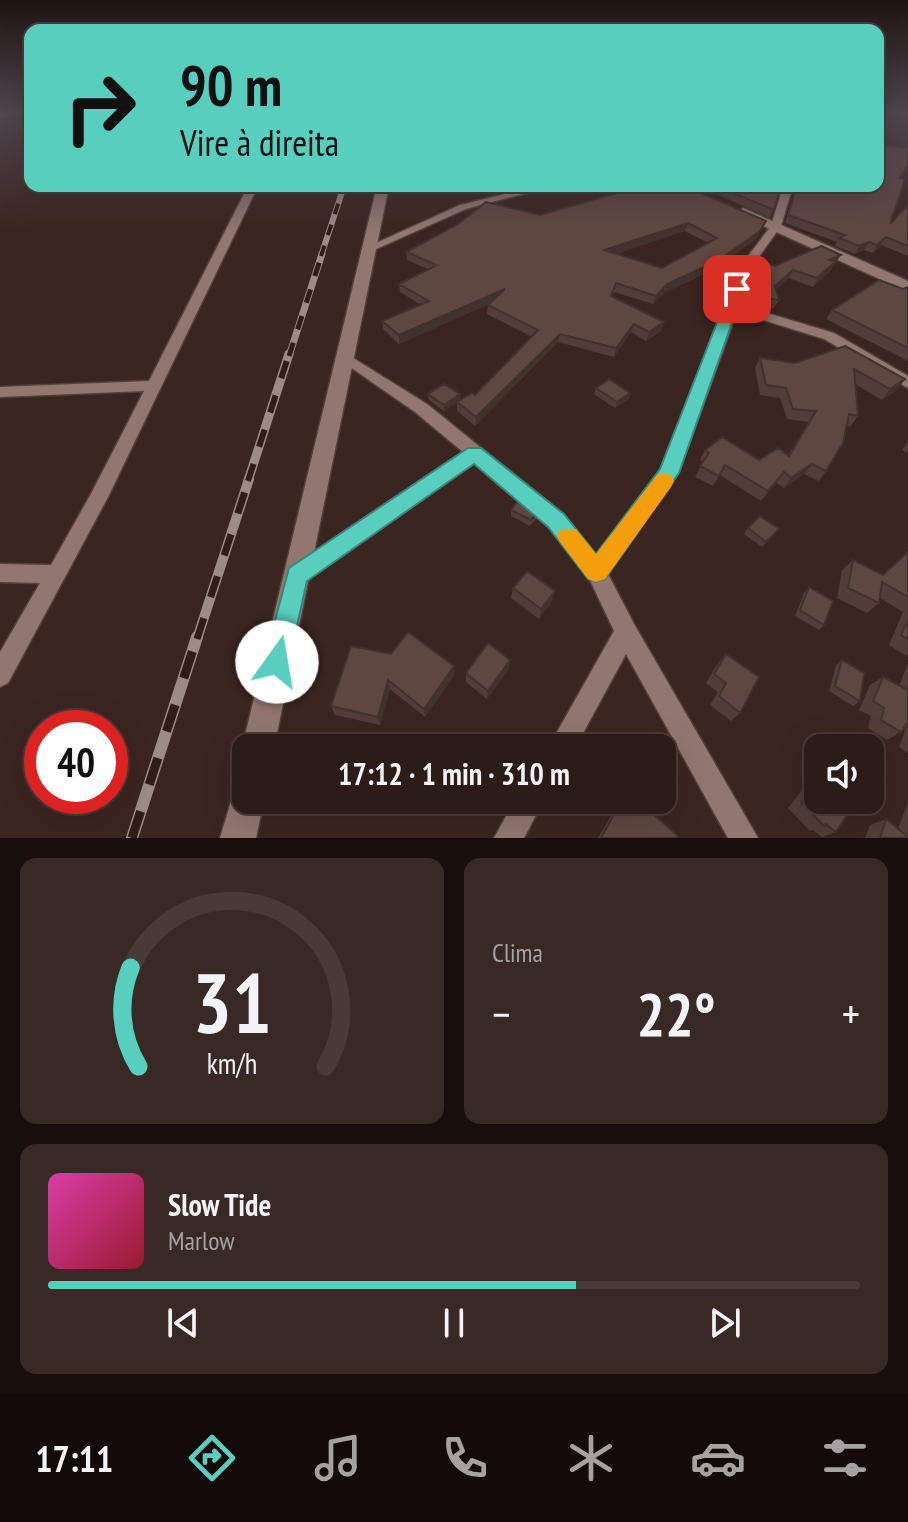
<!DOCTYPE html>
<html lang="pt">
<head>
<meta charset="utf-8">
<style>
	:root { --surface:#2c1c18; --page:#382925; --text:#f1f3f6; --muted:#a6a1a2; --line:#483a37; --accent:#58cebf }
	body { margin:0; font-family:"PT Sans Narrow",sans-serif; background:var(--page); color:var(--text); height:100vh; display:flex; flex-direction:column; font-size:30px; white-space:nowrap }
	* { box-sizing:border-box; margin:0 }
	p { font-size:26px; color:var(--muted) }
	.icon { flex:none; width:44px; height:44px; fill:none; stroke:currentColor; stroke-width:2; stroke-linecap:round; stroke-linejoin:round }
	.map { position:relative; height:838px; overflow:hidden }
	.panel { display:flex; flex-direction:column; gap:20px; padding:20px; background:#180f0d; flex:1 }
	.panel>* { flex:none }
	.banner { position:absolute; left:24px; top:24px; width:860px; height:168px; border-radius:16px; box-shadow:0 8px 32px #0002,0 0 0 2px var(--line); background:#58cebf; color:#111; overflow:hidden }
	.fabs { position:absolute; left:804px; top:734px; display:grid; gap:16px }
	.fabs a { display:grid; place-items:center; width:80px; height:80px; border-radius:16px; background:var(--surface); box-shadow:0 8px 32px #0002,0 0 0 2px var(--line); font-size:40px }
	.speed { position:absolute; left:24px; top:710px; display:flex; gap:16px; font-size:40px; font-weight:700; text-align:center }
	.speed>* { display:grid; place-content:center; width:104px; height:104px; border-radius:50%; background:var(--surface); box-shadow:0 8px 32px #0002,0 0 0 2px var(--line); line-height:1 }
	.speed .limit { border:12px solid #d22; background:#fff; color:#111 }
	.pin { position:absolute; display:grid; place-items:center; width:68px; height:68px; color:#fff; margin:-34px; border-radius:16px; box-shadow:0 4px 12px #0006 }
	.me { position:absolute; width:88px; margin:-44px; rotate:13deg; stroke-linejoin:round; filter:drop-shadow(0 0 6px #0008) }
	.turn { display:flex; align-items:center; gap:28px; height:168px; padding:0 24px; font-size:36px }
	.turn .icon { width:104px; height:104px; stroke-width:2.5 }
	.turn b { display:block; font-size:56px; line-height:68px }
	.big { font-size:60px; font-weight:800; line-height:1.1 }
	.panel .tile { flex:1; display:flex; flex-direction:column; justify-content:center; gap:12px; min-width:0; padding:0 28px; border-radius:16px; background:var(--page) }
	.panel .dial { align-items:center; gap:0 }
	.dial svg { height:208px; overflow:visible; fill:none; stroke:var(--line); stroke-width:7; stroke-linecap:round; text-anchor:middle }
	.dial text { fill:var(--text); stroke:none }
	.song { display:flex; align-items:center; gap:24px }
	.cover { width:96px; height:96px; border-radius:12px; background:linear-gradient(135deg,hsl(320 70% 55%),hsl(350 70% 35%)) }
	.played { height:8px; border-radius:4px; background:linear-gradient(90deg,var(--accent) 65%,var(--line) 65%) }
	.keys { display:flex; justify-content:space-around; direction:ltr }
	.heat { display:flex; justify-content:space-between; align-items:center; font-size:44px; direction:ltr }
	.panel .tiles { flex:1; display:grid; gap:20px; grid-template-columns:1fr 1fr }
	.tile:last-child { grid-column:span 2 }
	.trip { position:absolute; left:232px; top:734px; width:444px; height:80px; border-radius:16px; background:var(--surface); box-shadow:0 8px 32px #0002,0 0 0 2px var(--line); font-weight:800; line-height:80px; text-align:center }
	.tab-bar { display:flex; height:128px; justify-content:space-around; align-items:center; background:#120b0a; color:var(--muted) }
	.tab-bar .icon { width:56px; height:56px }
	.tab-bar .active { color:var(--accent) }
	.tab-bar b { font-size:36px; color:var(--text) }
	.map>svg:first-child { display:block }
	.lines { fill:none; stroke-linecap:round; stroke-linejoin:round }
	.minor-casing { stroke:#52403b; stroke-width:3 }
	.tertiary-casing { stroke:#52403b; stroke-width:3 }
	.minor { fill:#917770; fill-rule:evenodd }
	.tertiary { fill:#917770; fill-rule:evenodd }
	.rail-far4-casing { stroke:#9d8b86; stroke-width:6 }
	.rail-far3-casing { stroke:#9d8b86; stroke-width:7 }
	.rail-far2-casing { stroke:#9d8b86; stroke-width:9 }
	.rail-far1-casing { stroke:#9d8b86; stroke-width:10 }
	.rail-casing { stroke:#9d8b86; stroke-width:12 }
	.rail-far4 { stroke:#311c17; stroke-width:4; stroke-dasharray:11; stroke-linecap:butt }
	.rail-far3 { stroke:#311c17; stroke-width:5; stroke-dasharray:14; stroke-linecap:butt }
	.rail-far2 { stroke:#311c17; stroke-width:6; stroke-dasharray:18; stroke-linecap:butt }
	.rail-far1 { stroke:#311c17; stroke-width:7; stroke-dasharray:22; stroke-linecap:butt }
	.rail { stroke:#311c17; stroke-width:9; stroke-dasharray:28; stroke-linecap:butt }
	.wall { fill:#523d38; fill-rule:evenodd }
	.shaded-wall { fill:#42322e }
	.building { fill:#5f4741; stroke:#42322e; stroke-width:2; fill-rule:evenodd }
	.route { fill:#58cebf; stroke:#39867c; stroke-width:2 }
	.slow { fill:#f59e0b }
</style>
</head>
<body>
<div class="map">
<svg width="908" height="838" viewBox="0 0 908 838">
	<rect width="100%" height="100%" fill="#3b2520"/>
	<g class="lines">
		<defs>
			<path id="minor" d="M0 114H13L0 118Z
				M248 186H258L108 497 8 683 0 687V652L40 583 0 582V564L51 565 92 492 144 391 0 397V387L149 381Z
				M537 186H553L466 209 374 250 365 248 460 205Z
				M783 186H793L781 226 748 272 740 305 834 333 908 376V388L824 339 737 312 678 473 607 572 634 624 758 838H728L626 654 575 748H548L614 631 589 578 549 526 475 462 304 582 297 584 290 582 287 575 290 568 463 452 415 412 340 360 338 357 345 353 427 404 563 514 596 555 661 470 727 307 736 272 771 226Z
				M515 800H544L524 838H494Z"/>
			<path id="tertiary" d="M377 186H389L274 748H246V758L242 748Z
				M743 208 908 281V292L739 215 737 212Z
				M246 783V800H264L256 838H220L235 788Z"/>
		</defs>
		<use href="#minor" class="minor-casing"/>
		<use href="#tertiary" class="tertiary-casing"/>
		<use href="#minor" class="minor"/>
		<use href="#tertiary" class="tertiary"/>
		<defs>
			<path id="rail-far4" d="M321 256 344 186"/>
			<path id="rail-far3" d="M289 356 322 254"/>
			<path id="rail-far2" d="M248 481 289 354"/>
			<path id="rail-far1" d="M197 639 249 479"/>
			<path id="rail" d="M132 838 197 637"/>
		</defs>
		<use href="#rail-far4" class="rail-far4-casing"/>
		<use href="#rail-far3" class="rail-far3-casing"/>
		<use href="#rail-far2" class="rail-far2-casing"/>
		<use href="#rail-far1" class="rail-far1-casing"/>
		<use href="#rail" class="rail-casing"/>
		<use href="#rail-far4" class="rail-far4"/>
		<use href="#rail-far3" class="rail-far3"/>
		<use href="#rail-far2" class="rail-far2"/>
		<use href="#rail-far1" class="rail-far1"/>
		<use href="#rail" class="rail"/>
	</g>
	<path class="wall" d="M900 178 890 224 908 205V256L881 245 873 253 864 250 855 254 835 246 837 242 785 223 797 186 812 190Z
		M628 186H685L766 221 756 239 716 268 664 293 653 304 614 292 612 297 661 331 646 341 631 332 614 357 558 342 475 426 457 411V402L475 395 532 337 487 314 488 304 399 344 383 329 382 321 421 305 400 292 399 284 428 269 407 260 406 252 633 188ZM685 231 708 243 662 268 616 254Z
		M698 186H781L770 218Z
		M836 263 834 264 831 270 813 287 789 278 776 290 779 300 774 308 754 306 751 288 754 280 775 266Z
		M908 287V361L826 319 832 310Z
		M845 346 905 379 897 390 882 400 855 384 858 416 850 427 847 426 826 471 819 481 804 474 784 488 777 483 761 501 720 475 713 486 695 477 703 462 700 460 705 450 759 460 788 455 809 422 787 419 780 398 760 395 755 368 760 358 795 363Z
		M596 388 630 393 629 399 615 408 594 394Z
		M428 394 460 400 444 411 429 400Z
		M908 442V453L902 450Z
		M511 510 537 513 536 519 530 526 511 516Z
		M748 528 779 529 762 547 744 534Z
		M908 552V657L889 645 903 612 880 598 879 603 867 613 837 598 842 570 853 560 883 575Z
		M809 587 824 625 819 630 795 616 804 593Z
		M513 588 555 591 552 601 539 619 511 598Z
		M351 646 454 676 425 717 390 689 380 725 335 715 331 706Z
		M726 654 740 713 731 721 710 705 718 692 706 683 718 663Z
		M510 660 508 670 487 699 466 682V673Z
		M842 660 860 701 853 706 829 691 836 665Z
		M908 663V722L901 732 887 740 868 728 871 716 859 710 870 685 883 677 899 686Z
		M908 722V753L899 747Z
		M818 770V800L836 832 822 837 813 830 810 831 788 808 816 772Z
		M620 800H637L677 838H598Z
		M908 802V838H865L870 825 886 819 898 829Z"/>
	<path class="shaded-wall" d="M766 221 756 239 716 268 664 293 653 304 656 296 667 284Z
		M688 223 685 231 603 258 604 250Z
		M886 237 881 245 873 253 877 245Z
		M869 242 864 250 855 254 859 246Z
		M841 255 831 270 813 287 829 260Z
		M793 270 789 278 771 295 775 286Z
		M505 289V297L399 344V335Z
		M664 322 661 331 646 341 649 332Z
		M634 324 631 332 614 357 616 348Z
		M560 334 558 342 475 426 476 417Z
		M905 379 897 390 882 400 890 389Z
		M630 393 629 399 615 408 617 402Z
		M460 394V400L444 411V405Z
		M812 464 804 474 784 488 791 478Z
		M784 472 777 483 761 501 768 491Z
		M555 591 552 601 539 619 541 609Z
		M510 660 508 670 487 699 488 691Z
		M454 666V676L425 717 424 709Z
		M388 680 390 689 380 725 378 717Z"/>
	<path class="building" d="M878 140 881 144 908 149V164L900 178 905 179 890 224 908 205V246L886 237 877 245 869 242 859 246 839 238 845 235 788 215 797 186 812 190 816 186H878Z
		M642 186H685L766 221 760 231 719 260 667 284 656 296 616 283 611 296 664 322 649 332 634 324 616 348 560 334 476 417 457 402 472 393 475 395 538 330 488 305 505 289 399 335 382 321 429 301 399 284 437 265 406 252 458 224 486 202 540 215ZM688 223 717 238 662 268 604 250Z
		M717 186H781L774 210Z
		M821 246 841 255 829 260 835 262 817 278 793 270 775 286 779 300 758 297 754 280 768 263 775 266Z
		M879 280 903 289 908 287V348L832 310Z
		M845 346 905 379 890 389 854 369 858 416 849 414 843 443 826 471 812 464 791 478 784 472 768 491 725 465 719 476 700 466 709 453 705 450 722 437 759 460 778 448 789 456 816 411 793 409 786 388 766 385 760 358 795 363Z
		M609 379 630 393 617 402 596 388Z
		M444 384 460 394 444 405 428 394Z
		M520 498 537 513 531 520 511 510Z
		M760 516 779 529 766 542 748 528Z
		M908 552V597L882 582 879 603 848 588 853 560 883 575Z
		M527 571 555 591 541 609 513 588Z
		M809 587 833 601 824 625 800 610Z
		M908 620V639L901 635Z
		M408 632 454 666 424 709 388 680 378 717 331 706 351 646 391 654Z
		M488 643 510 660 488 691 466 673Z
		M726 654 759 677 740 713 719 696 726 683 714 674Z
		M842 660 864 673 860 701 835 686Z
		M883 677 908 690V722L901 732 881 720 884 708 873 701Z
		M818 779V800H857L836 832 826 824 824 826 801 802Z
		M622 800H637L678 836 677 838H601Z
		M886 819 908 837V838H880Z"/>
	<linearGradient id="sky" x2="0" y2="1"><stop stop-color="#201412"/><stop offset="0.49" stop-color="#4f464e"/><stop offset="1" stop-color="#4f464e" stop-opacity="0"/></linearGradient>
	<rect width="908" height="231" fill="url(#sky)"/>
	<path class="route" d="M737 285 744 289 679 473 605 579 596 582 588 579 548 527 474 464 307 581 287 671 277 675 268 671 264 662 289 568 468 448H481L564 514 596 554 660 469 730 289Z"/>
	<path class="slow" d="M664 473 671 475 674 481 671 487 605 579 596 582 588 579 560 542 557 536 560 529H576L596 554 657 475Z"/>
</svg>
<div class="fabs">
<a><svg class="icon" aria-label="sound" viewBox="0 0 24 24"><path d="M4 9h4l5-4v14l-5-4H4zM17 9q2 3 0 6"/></svg></a>
</div>
<div class="speed"><div class="limit">40</div></div>
<div class="pin" style="left:737px;top:289px;background:#d93025"><svg class="icon" aria-label="arrive" viewBox="0 0 24 24"><path d="M6 21V4h12l-3 4 3 4H6"/></svg></div>
<svg class="me" style="left:277px;top:662px" viewBox="-20 -20 40 40"><circle r="19" fill="#fff"/><path d="M0-13L10 11 0 6-10 11z" fill="#58cebf"/></svg>
<div class="trip">17:12 · 1 min · 310 m</div>
<div class="banner">
<div class="turn"><svg class="icon" aria-label="right" viewBox="0 0 24 24"><path d="M7 20v-9h11M14 6l5 5-5 5"/></svg><div><b>90 m</b>Vire à direita</div></div>
</div>
</div>
<section class="panel">
<div class="tiles">
<div class="tile dial"><svg viewBox="0 0 100 80">
<path d="M14 69A42 42 0 1 1 86 69"/>
<path d="M14 69A42 42 0 0 1 11 31" stroke="#58cebf"/>
<text x="50" y="56" font-size="32" font-weight="700">31</text>
<text x="50" y="72" font-size="11">km/h</text>
</svg></div>
<div class="tile"><p>Clima</p>
<div class="heat"><a>−</a><b class="big">22°</b><a>+</a></div>
</div>
<div class="tile">
<div class="song"><i class="cover"></i><div><b>Slow Tide</b><p>Marlow</p></div></div>
<div class="played"></div>
<div class="keys"><svg class="icon" aria-label="previous" viewBox="0 0 24 24"><path d="M18 5L8 12l10 7zM5 5v14"/></svg><svg class="icon" aria-label="pause" viewBox="0 0 24 24"><path d="M8 5v14M16 5v14"/></svg><svg class="icon" aria-label="next" viewBox="0 0 24 24"><path d="M6 5l10 7-10 7zM19 5v14"/></svg></div>
</div>
</div>
</section>
<nav class="tab-bar">
<b>17:11</b>
<svg class="icon active" aria-label="directions" viewBox="0 0 24 24"><path d="M12 3l9 9-9 9-9-9zM9 14v-3h6M13 9l2 2-2 2"/></svg>
<svg class="icon" aria-label="music" viewBox="0 0 24 24"><path d="M9 18V5l10-2v13"/><circle cx="6" cy="18" r="3"/><circle cx="16" cy="16" r="3"/></svg>
<svg class="icon" aria-label="phone" viewBox="0 0 24 24"><path d="M5 4h4l2 5-3 2q2 4 5 5l2-3 5 2v4C11 20 4 13 5 4z"/></svg>
<svg class="icon" aria-label="climate" viewBox="0 0 24 24"><path d="M12 3v18M4 7l16 10M4 17L20 7"/></svg>
<svg class="icon" aria-label="car" viewBox="0 0 24 24"><path d="M5 17H2v-5l4-1 3-4h7l3 4 3 1v5h-3M9 17h6M6 11h13"/><circle cx="7" cy="17" r="2"/><circle cx="17" cy="17" r="2"/></svg>
<svg class="icon" aria-label="filters" viewBox="0 0 24 24"><path d="M4 7h16M4 17h16"/><circle cx="9" cy="7" r="2"/><circle cx="15" cy="17" r="2"/></svg>
</nav>
</body>
</html>
